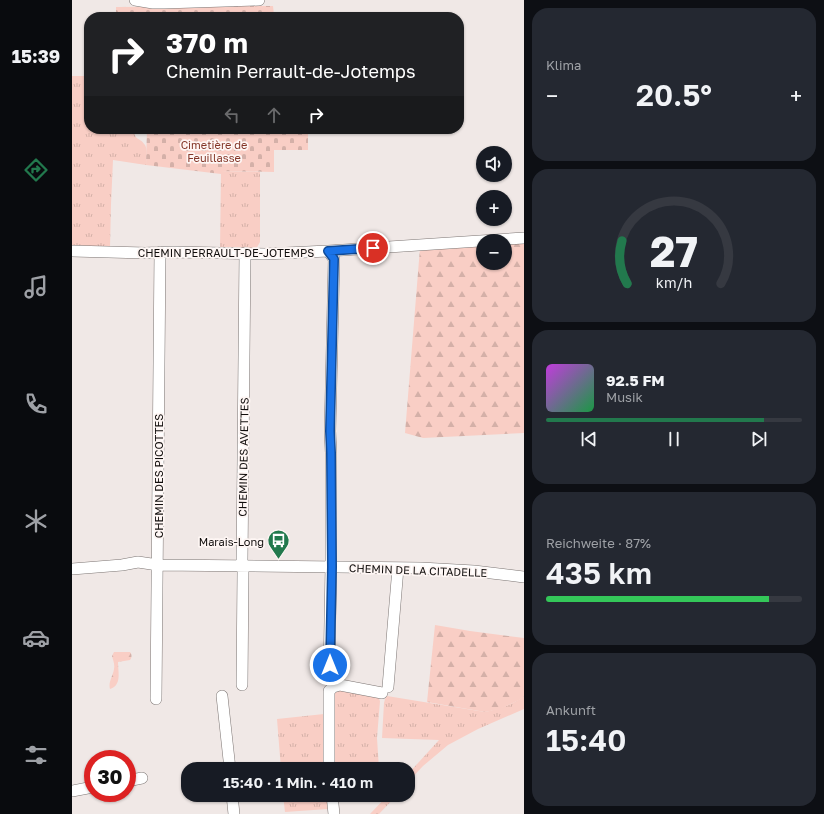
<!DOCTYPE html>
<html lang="de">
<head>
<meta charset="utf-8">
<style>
	:root { --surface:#171b24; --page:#242831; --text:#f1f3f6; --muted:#9ea1a6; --line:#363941; --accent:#22794d }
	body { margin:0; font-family:"Golos Text",sans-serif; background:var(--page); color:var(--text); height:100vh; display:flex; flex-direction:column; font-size:15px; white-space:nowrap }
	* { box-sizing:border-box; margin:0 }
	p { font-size:13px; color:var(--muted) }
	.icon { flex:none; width:22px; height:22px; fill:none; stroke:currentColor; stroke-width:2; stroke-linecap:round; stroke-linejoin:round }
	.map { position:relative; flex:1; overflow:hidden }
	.panel { display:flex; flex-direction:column; gap:8px; padding:8px; background:#0d0f14; width:300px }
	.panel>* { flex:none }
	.banner { position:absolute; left:12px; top:12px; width:380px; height:122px; border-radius:16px; box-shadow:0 1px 3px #0004; background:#202124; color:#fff; overflow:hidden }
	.controls { position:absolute; left:404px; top:146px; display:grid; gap:8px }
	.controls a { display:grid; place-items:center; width:36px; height:36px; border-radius:50%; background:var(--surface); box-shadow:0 1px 3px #0004; font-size:20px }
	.speed { position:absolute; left:12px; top:750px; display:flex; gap:8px; font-size:20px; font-weight:700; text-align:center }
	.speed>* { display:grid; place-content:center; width:52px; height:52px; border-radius:50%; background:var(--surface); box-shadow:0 1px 3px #0004; line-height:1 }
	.speed .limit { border:6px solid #d22; background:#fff; color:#111 }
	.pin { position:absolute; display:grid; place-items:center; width:34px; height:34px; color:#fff; margin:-17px; border:2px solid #fff; border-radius:50%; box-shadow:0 1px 4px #0007 }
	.me { position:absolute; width:44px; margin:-22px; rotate:0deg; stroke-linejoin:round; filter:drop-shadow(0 0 3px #0008) }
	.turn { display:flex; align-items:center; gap:14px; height:84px; padding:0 16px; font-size:18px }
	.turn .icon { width:52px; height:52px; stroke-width:2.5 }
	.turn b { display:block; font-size:28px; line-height:34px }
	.lanes { display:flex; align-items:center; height:38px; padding:0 16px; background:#0003; justify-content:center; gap:20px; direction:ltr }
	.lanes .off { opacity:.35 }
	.big { font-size:30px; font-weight:600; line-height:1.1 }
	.panel .card { flex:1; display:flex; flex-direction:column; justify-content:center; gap:6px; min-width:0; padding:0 14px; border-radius:16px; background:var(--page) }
	.panel .dial { align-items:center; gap:0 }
	.dial svg { height:104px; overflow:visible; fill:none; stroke:var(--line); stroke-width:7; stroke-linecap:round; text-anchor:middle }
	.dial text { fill:var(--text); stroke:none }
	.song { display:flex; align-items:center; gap:12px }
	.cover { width:48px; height:48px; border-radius:6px; background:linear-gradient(135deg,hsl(290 70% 55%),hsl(140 70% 35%)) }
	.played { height:4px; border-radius:2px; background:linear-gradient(90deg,var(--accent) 85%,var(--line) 85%) }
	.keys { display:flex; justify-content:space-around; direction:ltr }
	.heat { display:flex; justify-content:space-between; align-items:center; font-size:22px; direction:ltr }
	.charge { height:6px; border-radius:3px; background:linear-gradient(90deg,#34c759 87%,var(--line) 0) }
	.trip { position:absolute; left:109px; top:762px; width:234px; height:40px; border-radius:16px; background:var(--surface); box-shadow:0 1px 3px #0004; font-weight:600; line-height:40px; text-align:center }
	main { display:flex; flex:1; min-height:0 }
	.tabs { display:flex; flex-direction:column; width:72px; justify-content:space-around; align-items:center; background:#090b0e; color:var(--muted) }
	.tabs .icon { width:28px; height:28px }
	.tabs .on { color:var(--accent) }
	.tabs b { font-size:18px; color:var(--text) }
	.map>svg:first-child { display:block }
	.grass { fill:url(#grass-tufts) }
	.forest { fill:url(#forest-firs) }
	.cemetery { fill:url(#cemetery-stones) }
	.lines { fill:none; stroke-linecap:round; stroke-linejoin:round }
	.minor-casing { stroke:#7c7573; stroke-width:12 }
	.minor { stroke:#fff; stroke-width:11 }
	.route-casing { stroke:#114b97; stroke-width:10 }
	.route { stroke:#1a73e8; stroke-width:7 }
	.labels { text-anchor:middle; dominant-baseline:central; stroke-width:3.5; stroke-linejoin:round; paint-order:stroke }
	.park-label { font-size:11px; fill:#843729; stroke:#fef6f4 }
	.street-label { font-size:11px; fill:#110e0d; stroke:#fef6f4 }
	.poi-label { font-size:11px; fill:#110e0d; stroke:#fef6f4; text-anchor:end }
</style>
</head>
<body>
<main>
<nav class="tabs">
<b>15:39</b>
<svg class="icon on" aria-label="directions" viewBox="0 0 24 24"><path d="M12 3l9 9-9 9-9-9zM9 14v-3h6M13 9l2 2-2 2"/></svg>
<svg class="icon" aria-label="music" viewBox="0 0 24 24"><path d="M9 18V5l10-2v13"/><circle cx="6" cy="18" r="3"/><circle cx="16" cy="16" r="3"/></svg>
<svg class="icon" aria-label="phone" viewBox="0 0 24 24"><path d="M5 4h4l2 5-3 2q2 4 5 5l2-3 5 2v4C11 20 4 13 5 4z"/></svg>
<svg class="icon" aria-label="climate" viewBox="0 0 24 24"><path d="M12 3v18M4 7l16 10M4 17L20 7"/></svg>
<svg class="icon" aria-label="car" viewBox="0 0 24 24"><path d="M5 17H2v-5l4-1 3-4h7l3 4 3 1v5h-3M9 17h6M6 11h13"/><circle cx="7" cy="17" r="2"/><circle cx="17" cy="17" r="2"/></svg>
<svg class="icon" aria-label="filters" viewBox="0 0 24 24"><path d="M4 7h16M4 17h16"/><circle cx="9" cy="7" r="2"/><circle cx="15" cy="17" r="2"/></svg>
</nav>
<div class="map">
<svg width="452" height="814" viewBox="0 0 452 814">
	<defs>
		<pattern id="grass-tufts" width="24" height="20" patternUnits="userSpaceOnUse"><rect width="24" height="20" fill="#f9cec5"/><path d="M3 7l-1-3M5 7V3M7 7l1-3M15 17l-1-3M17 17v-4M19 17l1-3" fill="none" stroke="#d4b0a8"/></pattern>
		<pattern id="forest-firs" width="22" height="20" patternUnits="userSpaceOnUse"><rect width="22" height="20" fill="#f9cec5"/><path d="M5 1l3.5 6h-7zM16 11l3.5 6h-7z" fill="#d4b0a8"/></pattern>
		<pattern id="cemetery-stones" width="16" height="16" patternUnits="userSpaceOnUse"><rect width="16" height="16" fill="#f9cec5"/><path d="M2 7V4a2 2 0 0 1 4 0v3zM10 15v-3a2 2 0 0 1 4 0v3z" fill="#d4b0a8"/></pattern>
	</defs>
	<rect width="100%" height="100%" fill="#f0e8e6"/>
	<path class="grass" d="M0 76H17V129H62C62 141 68 137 73 145 76 150 74 159 74 165L41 160 39 204 38 248H0Z
		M149 171 188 172V242L183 251 148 250Z
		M263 689 306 697 308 701 305 738 307 769H261L260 696Z
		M315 696 413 712C427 709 440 705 452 696V709L406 729 376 745 351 766 336 782V774L367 740 310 738 312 703 313 699Z
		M252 714 251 769H209L205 719Z
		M211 795H254L256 809 213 812Z
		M316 795H325L307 814H298Z"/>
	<path class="forest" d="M452 242V433L351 438 333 433 348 248 411 245V263H433V243Z
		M363 625 398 631 452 638V696L447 700 428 709 413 712 355 702Z
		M42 652H58C60 655 60 657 58 660L46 662C46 672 50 685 38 689 36 682 41 676 42 669 43 664 41 660 40 656Z"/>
	<path class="cemetery" d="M201 6 202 15 235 14V17H44V7Z
		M75 129H236V150H202V172L149 171V174L74 165Z"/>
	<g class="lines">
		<defs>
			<path id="minor" d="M63 0 81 3H92L187 0
				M0 251 73 253 101 252 193 254 256 251 452 238
				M256 251 262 259 258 431 259 453V567L257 676
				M0 569 50 565 66 562 86 565 349 568 402 571 452 577
				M170 685 171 572 170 562 173 253
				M316 687 326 568
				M150 696 158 769
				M84 699 88 252
				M257 769V691L261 687 268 685 310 693
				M55 781 70 778
				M0 791 21 787
				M160 795 162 814
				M260 795 262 814"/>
		</defs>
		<use href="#minor" class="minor-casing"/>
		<use href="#minor" class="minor"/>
	</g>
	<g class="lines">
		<defs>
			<path id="route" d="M258 665 260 567 259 453 258 431 262 259 256 251 301 248"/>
		</defs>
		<use href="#route" class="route-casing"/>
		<use href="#route" class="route"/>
	</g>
	<defs>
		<symbol id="bus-pin" viewBox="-11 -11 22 30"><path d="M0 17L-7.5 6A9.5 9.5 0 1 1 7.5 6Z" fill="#22794d" stroke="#fef6f4"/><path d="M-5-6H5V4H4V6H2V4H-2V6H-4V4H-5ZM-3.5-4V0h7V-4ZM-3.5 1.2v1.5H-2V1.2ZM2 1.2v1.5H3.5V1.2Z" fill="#fff"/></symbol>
	</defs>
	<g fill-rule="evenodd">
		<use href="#bus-pin" x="194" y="528" width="25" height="34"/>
	</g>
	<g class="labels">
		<g class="park-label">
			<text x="142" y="144">Cimetière de<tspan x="142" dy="13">Feuillasse</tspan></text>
		</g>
		<g class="street-label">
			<text x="154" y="252">CHEMIN PERRAULT-DE-JOTEMPS</text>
			<text transform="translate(171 457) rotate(-89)">CHEMIN DES AVETTES</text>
			<text transform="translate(86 476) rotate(-90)">CHEMIN DES PICOTTES</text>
			<text transform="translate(346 570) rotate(2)">CHEMIN DE LA CITADELLE</text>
		</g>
		<g class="poi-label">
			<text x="192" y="541">Marais-Long</text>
		</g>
	</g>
</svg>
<div class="controls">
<a><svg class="icon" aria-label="sound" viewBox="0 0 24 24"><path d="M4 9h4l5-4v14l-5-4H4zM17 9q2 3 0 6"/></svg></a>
<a>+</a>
<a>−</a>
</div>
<div class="speed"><div class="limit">30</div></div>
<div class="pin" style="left:301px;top:248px;background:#d93025"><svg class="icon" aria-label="arrive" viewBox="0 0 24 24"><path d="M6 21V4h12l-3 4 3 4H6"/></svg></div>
<svg class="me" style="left:258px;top:665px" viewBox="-20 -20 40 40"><circle r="17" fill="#1a73e8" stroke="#fff" stroke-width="3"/><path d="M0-11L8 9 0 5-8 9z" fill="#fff"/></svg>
<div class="trip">15:40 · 1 Min. · 410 m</div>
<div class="banner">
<div class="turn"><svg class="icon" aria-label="right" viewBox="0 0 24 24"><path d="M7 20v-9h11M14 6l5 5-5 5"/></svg><div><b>370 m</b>Chemin Perrault-de-Jotemps</div></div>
<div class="lanes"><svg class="icon off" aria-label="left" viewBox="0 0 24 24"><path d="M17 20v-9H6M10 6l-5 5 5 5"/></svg><svg class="icon off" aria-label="ahead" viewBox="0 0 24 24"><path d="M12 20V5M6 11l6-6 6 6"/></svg><svg class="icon" aria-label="right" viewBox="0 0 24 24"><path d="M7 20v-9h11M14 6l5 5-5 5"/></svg></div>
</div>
</div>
<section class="panel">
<div class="card"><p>Klima</p>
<div class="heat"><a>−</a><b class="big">20.5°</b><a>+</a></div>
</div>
<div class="card dial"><svg viewBox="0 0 100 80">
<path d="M14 69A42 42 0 1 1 86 69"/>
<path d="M14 69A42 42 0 0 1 10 36" stroke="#22794d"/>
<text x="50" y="56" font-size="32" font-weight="700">27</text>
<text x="50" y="72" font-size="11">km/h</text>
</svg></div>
<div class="card">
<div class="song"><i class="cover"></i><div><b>92.5 FM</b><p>Musik</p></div></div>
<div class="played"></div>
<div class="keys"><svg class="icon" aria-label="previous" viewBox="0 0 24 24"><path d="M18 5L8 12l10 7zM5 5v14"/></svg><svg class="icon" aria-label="pause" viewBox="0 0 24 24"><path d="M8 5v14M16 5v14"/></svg><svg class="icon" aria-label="next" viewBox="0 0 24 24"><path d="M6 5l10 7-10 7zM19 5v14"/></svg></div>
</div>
<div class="card"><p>Reichweite · 87%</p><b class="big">435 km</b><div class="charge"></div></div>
<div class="card"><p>Ankunft</p><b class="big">15:40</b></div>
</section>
</main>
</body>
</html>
